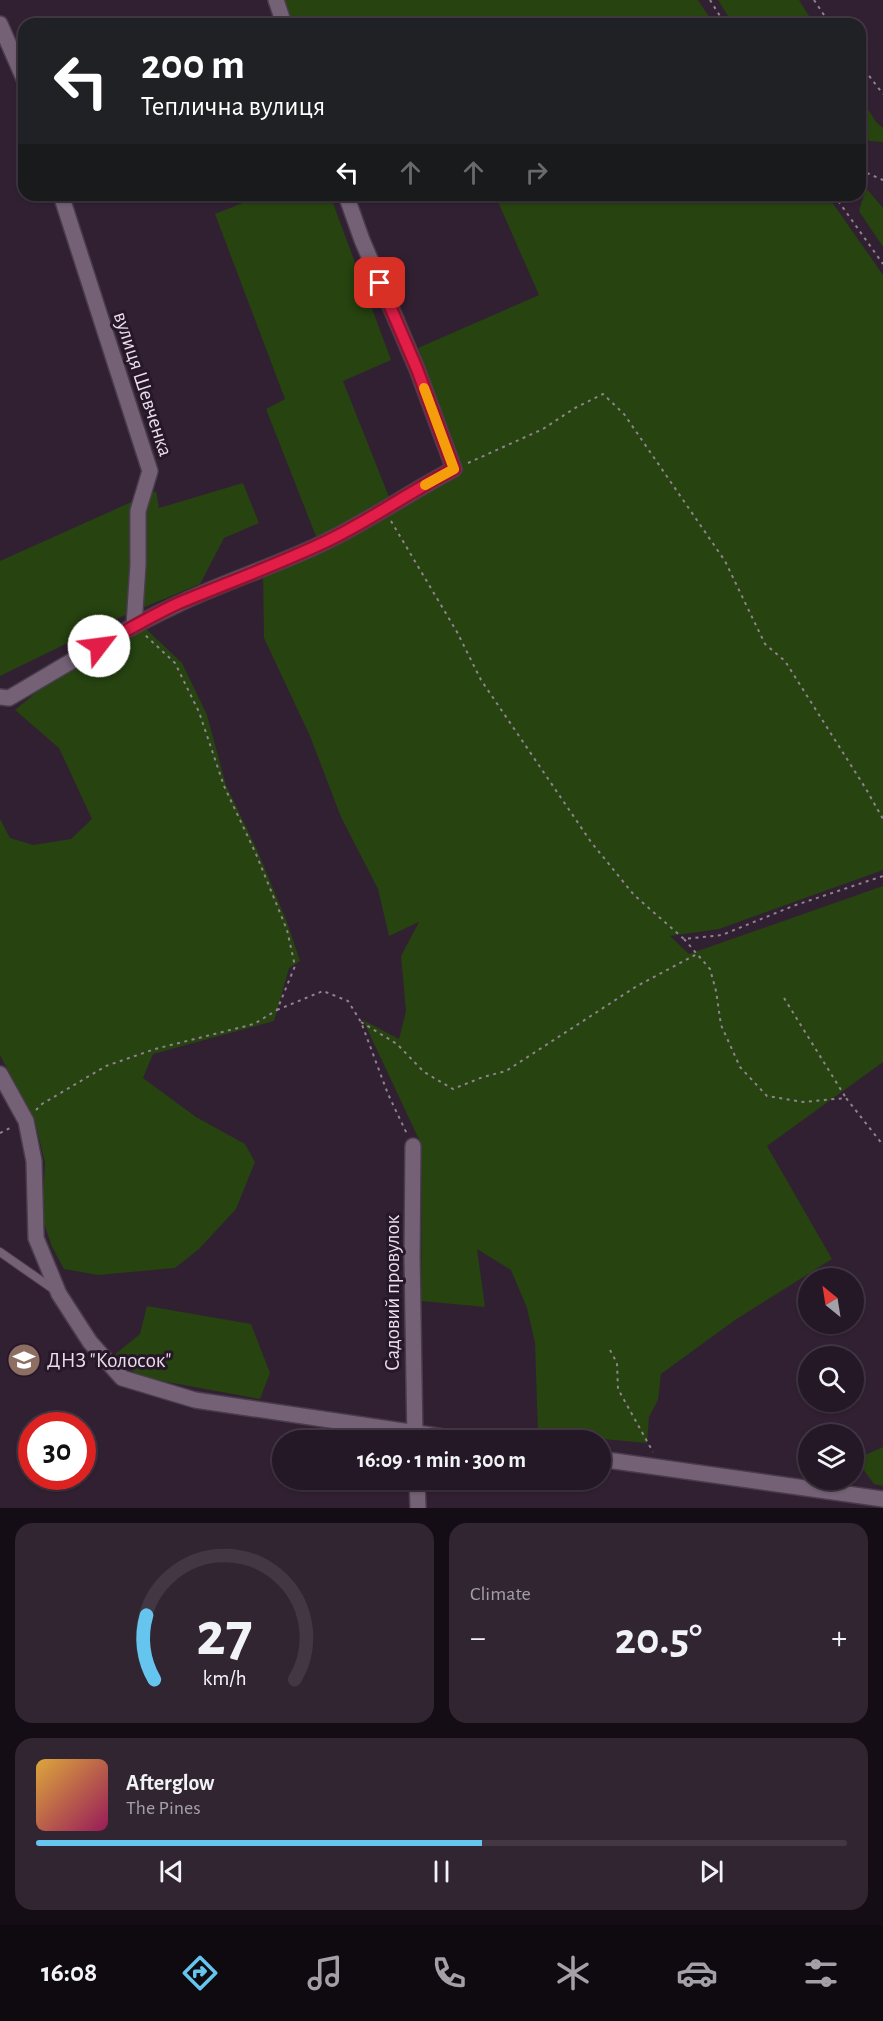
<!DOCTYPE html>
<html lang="en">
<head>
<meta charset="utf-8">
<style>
	:root { --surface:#251826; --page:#312532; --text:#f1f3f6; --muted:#a3a0a7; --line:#423743; --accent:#65c5ef }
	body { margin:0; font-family:"Alegreya Sans",sans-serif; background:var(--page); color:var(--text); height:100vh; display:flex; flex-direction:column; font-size:22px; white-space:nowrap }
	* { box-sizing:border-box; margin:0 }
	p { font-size:20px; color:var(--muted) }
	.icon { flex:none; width:33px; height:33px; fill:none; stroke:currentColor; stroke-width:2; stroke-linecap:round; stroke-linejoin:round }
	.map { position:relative; height:1508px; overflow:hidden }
	.details { display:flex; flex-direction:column; gap:15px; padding:15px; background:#140d15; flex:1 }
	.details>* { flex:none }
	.banner { position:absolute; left:18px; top:18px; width:848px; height:183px; border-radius:18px; box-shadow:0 2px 4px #0004,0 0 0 2px var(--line); background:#202124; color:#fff; overflow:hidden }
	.needle { width:39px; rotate:330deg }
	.controls { position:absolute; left:798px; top:1268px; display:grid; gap:12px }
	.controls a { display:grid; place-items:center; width:66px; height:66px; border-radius:50%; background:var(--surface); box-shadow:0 2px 4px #0004,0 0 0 2px var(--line); font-size:30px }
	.speed { position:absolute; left:18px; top:1412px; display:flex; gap:12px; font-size:30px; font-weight:700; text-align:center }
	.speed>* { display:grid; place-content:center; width:78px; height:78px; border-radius:50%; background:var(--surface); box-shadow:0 2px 4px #0004,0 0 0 2px var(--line); line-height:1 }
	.speed .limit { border:9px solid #d22; background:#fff; color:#111 }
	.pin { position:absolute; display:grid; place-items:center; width:51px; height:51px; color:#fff; margin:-26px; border-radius:12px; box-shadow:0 3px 9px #0006 }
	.me { position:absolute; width:66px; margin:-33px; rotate:60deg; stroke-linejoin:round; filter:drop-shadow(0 0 4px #0008) }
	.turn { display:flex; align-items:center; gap:21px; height:126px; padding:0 24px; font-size:27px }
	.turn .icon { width:78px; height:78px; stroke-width:2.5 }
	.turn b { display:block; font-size:42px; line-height:51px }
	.lanes { display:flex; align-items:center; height:57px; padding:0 24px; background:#0003; justify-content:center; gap:30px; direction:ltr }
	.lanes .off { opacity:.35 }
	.big { font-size:45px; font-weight:700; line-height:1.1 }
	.details .tile { flex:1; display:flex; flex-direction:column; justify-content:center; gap:9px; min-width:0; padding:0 21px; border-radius:18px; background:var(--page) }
	.details .dial { align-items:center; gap:0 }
	.dial svg { height:156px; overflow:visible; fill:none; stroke:var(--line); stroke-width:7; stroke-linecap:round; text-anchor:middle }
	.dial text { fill:var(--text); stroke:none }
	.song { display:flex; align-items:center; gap:18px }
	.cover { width:72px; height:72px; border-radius:9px; background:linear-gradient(135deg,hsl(40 70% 55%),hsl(330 70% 35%)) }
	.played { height:6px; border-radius:3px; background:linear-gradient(90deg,var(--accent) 55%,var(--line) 55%) }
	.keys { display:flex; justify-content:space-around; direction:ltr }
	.heat { display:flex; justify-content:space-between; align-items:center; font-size:33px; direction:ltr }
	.details .tiles { flex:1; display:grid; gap:15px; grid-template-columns:1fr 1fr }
	.tile:last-child { grid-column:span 2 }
	.trip { position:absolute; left:272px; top:1430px; width:339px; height:60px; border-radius:30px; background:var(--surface); box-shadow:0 2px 4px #0004,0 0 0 2px var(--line); font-weight:700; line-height:60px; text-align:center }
	.dock { display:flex; height:96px; justify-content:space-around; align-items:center; background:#0f0a0f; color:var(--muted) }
	.dock .icon { width:42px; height:42px }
	.dock .active { color:var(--accent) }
	.dock b { font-size:27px; color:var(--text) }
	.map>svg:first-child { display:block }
	.green { fill:#264310 }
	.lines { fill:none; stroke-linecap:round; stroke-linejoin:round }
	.service-casing { stroke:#4a3c4c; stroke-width:10 }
	.minor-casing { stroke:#4a3c4c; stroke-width:18 }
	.path { stroke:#908291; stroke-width:2; stroke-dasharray:3 4.5; stroke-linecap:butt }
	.service { stroke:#746176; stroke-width:8 }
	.minor { stroke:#746176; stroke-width:15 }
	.route-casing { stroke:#92132f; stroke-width:15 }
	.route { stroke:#e11d48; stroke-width:10 }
	.slow { stroke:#f59e0b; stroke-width:10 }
	.labels { text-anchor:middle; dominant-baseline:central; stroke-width:6; stroke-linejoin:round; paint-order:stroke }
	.street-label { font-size:21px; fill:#e9deea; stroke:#271728 }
	.poi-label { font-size:21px; fill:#e9deea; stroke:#271728; text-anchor:start }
</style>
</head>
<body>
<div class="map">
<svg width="883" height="1508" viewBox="0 0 883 1508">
	<rect width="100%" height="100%" fill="#312032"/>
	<path class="green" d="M284 0H698L714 24H293Z
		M718 0H799L814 24H733Z
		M860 96 876 122 883 128V142L869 141 860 126Z
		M866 188 883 208V247L859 211Z
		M263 195H330L391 360 343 381 389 497 458 458 418 348 539 295 495 195H827L883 275V870L719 929 670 936 689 954 883 886V1062L767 1146 832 1259 735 1320 661 1374 658 1400 649 1417 647 1443 538 1433 535 1343 527 1308 511 1270 477 1249 485 1307 421 1301 422 1146 363 1020 399 1039 406 1011 401 956 419 922 389 936 378 889 341 817 310 736 264 638 263 572 321 549 266 409 285 399 215 214Z
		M243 483 259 523 224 538 200 584 123 616 0 676V561L156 491 159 508Z
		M142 625 182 663 207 715 226 785 258 852 287 922 300 961 289 968 274 1021 153 1054 143 1078 196 1117 245 1144 255 1162 236 1209 199 1249 175 1268 98 1275 64 1269 52 1247 42 1217 45 1163 36 1125 0 1055V819L10 838 33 845 71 839 92 819 59 748 15 710 52 679Z
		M147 1306 251 1324 270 1373 260 1399 140 1377 113 1356 140 1334Z
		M883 1447V1486L874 1484 856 1459Z"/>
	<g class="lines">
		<defs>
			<path id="service" d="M0 1252 56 1291"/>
			<path id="minor" d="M276 0 284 24
				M0 24 24 79
				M61 195 150 471 138 511V565L134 625
				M0 697 9 698C64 666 118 632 176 605 224 582 275 566 323 543 369 521 410 492 454 469L417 369 362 240 346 195
				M0 1074 26 1121 34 1161 36 1238 59 1294 90 1342 122 1378 195 1400 464 1440
				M413 1146 412 1257 415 1440
				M600 1459 883 1499
				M417 1479 418 1508"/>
		</defs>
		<use href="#service" class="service-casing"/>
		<use href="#minor" class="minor-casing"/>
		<path class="path" d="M710 0 725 24
			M814 0 830 24
			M860 64 883 94
			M860 170 883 180
			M834 195 883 264
			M468 463 543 429 575 408 603 394 624 414 725 561 765 644 785 661 866 789 883 819
			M391 521 457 632 481 680 591 842 634 895 684 939 722 935 793 906 883 876
			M684 939 710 969 716 991 721 1025 740 1067 767 1096 803 1102 846 1098 883 1145
			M784 998 846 1098
			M277 1010 323 991 348 1001 361 1022 388 1094 407 1134
			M361 1022 397 1044 424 1072 453 1089 483 1077 506 1071 637 986 697 954
			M36 1110 42 1104 106 1066 155 1049 254 1024 277 1010 295 966 287 930 256 854 224 786 199 712 175 663 145 635
			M0 1133 12 1127
			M610 1350 617 1363 618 1389 653 1452"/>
		<use href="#service" class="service"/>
		<use href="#minor" class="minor"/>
	</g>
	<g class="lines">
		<defs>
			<path id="route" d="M99 646C125 631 151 616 179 603 227 583 276 565 323 543 368 522 409 492 454 469L417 369 380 283"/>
		</defs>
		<use href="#route" class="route-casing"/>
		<use href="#route" class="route"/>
		<path class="slow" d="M424 388 454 469 425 485"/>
	</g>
	<defs>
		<symbol id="school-disc" viewBox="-11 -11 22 22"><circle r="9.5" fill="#8d6e63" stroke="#271728"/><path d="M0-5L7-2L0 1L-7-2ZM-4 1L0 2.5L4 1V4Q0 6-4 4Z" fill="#fff"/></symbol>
	</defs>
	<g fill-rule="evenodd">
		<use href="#school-disc" x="5" y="1341" width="38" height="38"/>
	</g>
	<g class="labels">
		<g class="street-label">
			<text transform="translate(143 384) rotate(72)">вулиця Шевченка</text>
			<text transform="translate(392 1293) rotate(-90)">Садовий провулок</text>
		</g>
		<g class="poi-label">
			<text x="47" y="1360">ДНЗ "Колосок"</text>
		</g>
	</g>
</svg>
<div class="controls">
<a><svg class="needle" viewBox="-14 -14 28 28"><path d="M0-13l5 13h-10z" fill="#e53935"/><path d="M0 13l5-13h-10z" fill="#a3a0a7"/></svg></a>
<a><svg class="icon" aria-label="search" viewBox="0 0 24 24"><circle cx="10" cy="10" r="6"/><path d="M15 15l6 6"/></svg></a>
<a><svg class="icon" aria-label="layers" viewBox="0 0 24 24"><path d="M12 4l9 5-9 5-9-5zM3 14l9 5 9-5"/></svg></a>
</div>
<div class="speed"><div class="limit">30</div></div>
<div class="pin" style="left:380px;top:283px;background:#d93025"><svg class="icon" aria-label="arrive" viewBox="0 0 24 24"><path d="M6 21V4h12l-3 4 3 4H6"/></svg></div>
<svg class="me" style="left:99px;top:646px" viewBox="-20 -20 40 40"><circle r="19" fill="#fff"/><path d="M0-13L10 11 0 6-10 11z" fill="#e11d48"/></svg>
<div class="trip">16:09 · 1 min · 300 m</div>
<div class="banner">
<div class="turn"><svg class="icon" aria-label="left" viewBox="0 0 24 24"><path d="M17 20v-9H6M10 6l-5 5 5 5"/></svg><div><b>200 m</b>Теплична вулиця</div></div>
<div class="lanes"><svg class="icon" aria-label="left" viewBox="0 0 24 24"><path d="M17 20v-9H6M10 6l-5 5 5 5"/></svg><svg class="icon off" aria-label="ahead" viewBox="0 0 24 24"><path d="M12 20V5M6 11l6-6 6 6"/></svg><svg class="icon off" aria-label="ahead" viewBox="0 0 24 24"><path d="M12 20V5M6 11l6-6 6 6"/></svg><svg class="icon off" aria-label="right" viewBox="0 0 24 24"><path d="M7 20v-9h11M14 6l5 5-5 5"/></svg></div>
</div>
</div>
<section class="details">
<div class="tiles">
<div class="tile dial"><svg viewBox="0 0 100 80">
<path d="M14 69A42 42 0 1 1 86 69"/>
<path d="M14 69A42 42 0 0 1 10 36" stroke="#65c5ef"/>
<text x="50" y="56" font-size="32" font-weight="700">27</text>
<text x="50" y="72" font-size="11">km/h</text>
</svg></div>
<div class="tile"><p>Climate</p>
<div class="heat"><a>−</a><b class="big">20.5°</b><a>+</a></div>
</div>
<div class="tile">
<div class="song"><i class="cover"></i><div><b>Afterglow</b><p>The Pines</p></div></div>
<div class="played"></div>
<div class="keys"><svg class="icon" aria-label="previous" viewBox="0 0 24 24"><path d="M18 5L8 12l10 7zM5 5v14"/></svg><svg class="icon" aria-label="pause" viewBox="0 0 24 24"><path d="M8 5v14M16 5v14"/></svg><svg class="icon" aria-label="next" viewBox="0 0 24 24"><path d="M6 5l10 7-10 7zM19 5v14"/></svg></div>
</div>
</div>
</section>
<nav class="dock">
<b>16:08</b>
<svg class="icon active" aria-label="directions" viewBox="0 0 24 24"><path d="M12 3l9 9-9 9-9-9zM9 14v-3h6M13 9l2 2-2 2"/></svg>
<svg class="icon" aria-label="music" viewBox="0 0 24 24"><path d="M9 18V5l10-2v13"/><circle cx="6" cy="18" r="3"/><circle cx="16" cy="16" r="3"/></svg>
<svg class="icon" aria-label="phone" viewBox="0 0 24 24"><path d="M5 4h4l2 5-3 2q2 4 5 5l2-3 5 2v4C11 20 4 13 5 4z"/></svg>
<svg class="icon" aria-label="climate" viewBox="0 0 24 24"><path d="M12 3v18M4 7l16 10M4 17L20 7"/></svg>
<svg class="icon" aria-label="car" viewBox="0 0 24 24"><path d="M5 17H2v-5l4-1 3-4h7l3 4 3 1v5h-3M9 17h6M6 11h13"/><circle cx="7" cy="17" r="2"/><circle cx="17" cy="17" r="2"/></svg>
<svg class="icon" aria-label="filters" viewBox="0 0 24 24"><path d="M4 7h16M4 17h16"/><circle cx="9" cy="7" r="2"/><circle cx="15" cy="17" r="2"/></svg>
</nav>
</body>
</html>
